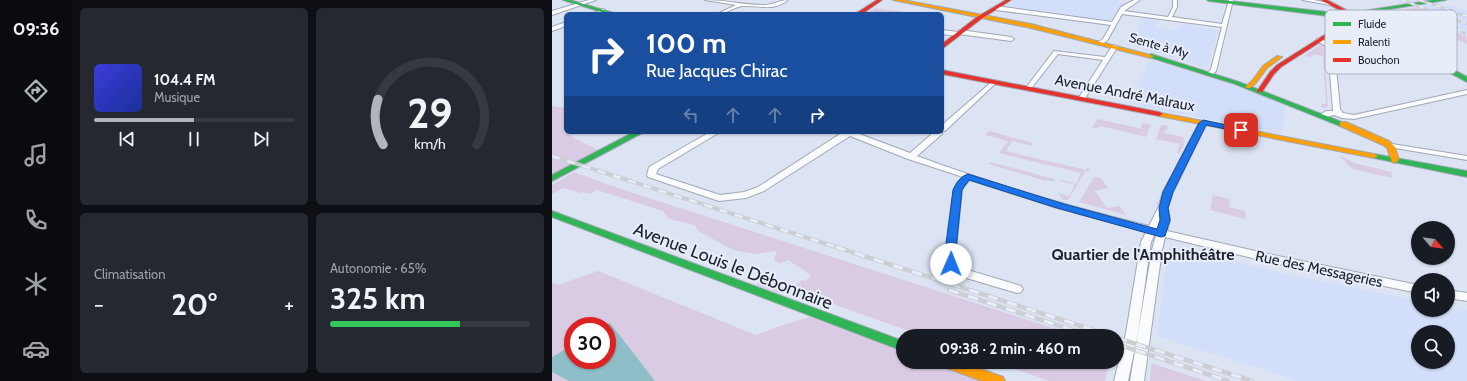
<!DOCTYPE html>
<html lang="fr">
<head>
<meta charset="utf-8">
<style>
	:root { --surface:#171b24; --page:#242831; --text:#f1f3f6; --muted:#9ea1a6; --line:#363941; --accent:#b0b4bb }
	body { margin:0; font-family:Cabin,sans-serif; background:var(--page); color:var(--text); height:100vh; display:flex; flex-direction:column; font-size:15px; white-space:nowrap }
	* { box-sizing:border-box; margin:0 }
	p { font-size:13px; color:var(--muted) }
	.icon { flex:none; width:22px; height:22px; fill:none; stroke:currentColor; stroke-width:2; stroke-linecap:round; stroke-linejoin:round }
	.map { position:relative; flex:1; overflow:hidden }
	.drawer { display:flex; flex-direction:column; gap:8px; padding:8px; background:#0d0f14; width:480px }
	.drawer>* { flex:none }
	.banner { position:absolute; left:12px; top:12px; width:380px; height:122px; border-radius:6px; box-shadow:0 1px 3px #0004; background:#1a4fa0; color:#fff; overflow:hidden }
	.needle { width:26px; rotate:118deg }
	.fabs { position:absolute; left:859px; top:221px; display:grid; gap:8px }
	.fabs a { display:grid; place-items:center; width:44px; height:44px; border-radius:50%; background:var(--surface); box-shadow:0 1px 3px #0004; font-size:20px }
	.speed { position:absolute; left:12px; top:317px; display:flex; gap:8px; font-size:20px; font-weight:700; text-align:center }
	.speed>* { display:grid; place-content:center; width:52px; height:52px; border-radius:50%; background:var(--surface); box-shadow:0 1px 3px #0004; line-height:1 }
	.speed .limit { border:6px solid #d22; background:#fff; color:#111 }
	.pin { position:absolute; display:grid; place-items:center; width:34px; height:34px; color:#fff; margin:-17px; border-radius:8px; box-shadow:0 2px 6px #0006 }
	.me { position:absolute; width:44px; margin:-22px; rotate:1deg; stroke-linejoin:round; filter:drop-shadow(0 0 3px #0008) }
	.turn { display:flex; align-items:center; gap:14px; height:84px; padding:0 16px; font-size:18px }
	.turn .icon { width:52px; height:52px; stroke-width:2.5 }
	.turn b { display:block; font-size:28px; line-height:34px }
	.lanes { display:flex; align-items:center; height:38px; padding:0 16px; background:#0003; justify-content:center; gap:20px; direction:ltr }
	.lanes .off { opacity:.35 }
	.big { font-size:30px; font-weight:700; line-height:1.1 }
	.drawer .card { flex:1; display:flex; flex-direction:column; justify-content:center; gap:6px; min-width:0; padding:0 14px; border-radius:6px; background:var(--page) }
	.drawer .dial { align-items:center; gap:0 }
	.dial svg { height:104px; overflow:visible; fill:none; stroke:var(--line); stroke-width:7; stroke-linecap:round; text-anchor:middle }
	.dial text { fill:var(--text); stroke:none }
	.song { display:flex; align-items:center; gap:12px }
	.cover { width:48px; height:48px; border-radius:6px; background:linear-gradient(135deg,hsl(240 70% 55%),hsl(230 70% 35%)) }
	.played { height:4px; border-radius:2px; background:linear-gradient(90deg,var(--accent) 50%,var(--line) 50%) }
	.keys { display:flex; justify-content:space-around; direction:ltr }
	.heat { display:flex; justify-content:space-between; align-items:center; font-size:22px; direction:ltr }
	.charge { height:6px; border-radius:3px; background:linear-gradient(90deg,#34c759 65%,var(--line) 0) }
	.drawer .tiles { flex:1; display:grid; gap:8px; grid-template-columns:repeat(2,1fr) }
	.trip { position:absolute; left:344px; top:329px; width:228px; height:40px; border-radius:20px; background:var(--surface); box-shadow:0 1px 3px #0004; font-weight:700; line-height:40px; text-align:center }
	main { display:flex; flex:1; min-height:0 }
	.tab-bar { display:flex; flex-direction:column; width:72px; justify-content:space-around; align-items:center; background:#090b0e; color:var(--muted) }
	.tab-bar .icon { width:28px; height:28px }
	.tab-bar .active { color:var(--accent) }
	.tab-bar b { font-size:18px; color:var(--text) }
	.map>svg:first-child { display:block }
	.built { fill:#d2defa; fill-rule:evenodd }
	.green { fill:#dacbe4; fill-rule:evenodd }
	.water { fill:#8ebec7 }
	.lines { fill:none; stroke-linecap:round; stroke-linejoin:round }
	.street-casing { stroke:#a1a7b3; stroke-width:2 }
	.fast-casing { stroke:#a1a7b3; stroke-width:2 }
	.slow-casing { stroke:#a1a7b3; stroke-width:2 }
	.jam-casing { stroke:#a1a7b3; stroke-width:2 }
	.street { fill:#fafbfd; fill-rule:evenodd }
	.fast { fill:#30b455; fill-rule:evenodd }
	.slow { fill:#ff9f0a; fill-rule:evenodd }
	.jam { fill:#e5322d; fill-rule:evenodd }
	.rail-far2-casing { stroke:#ccced3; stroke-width:2.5 }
	.rail-far1-casing { stroke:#ccced3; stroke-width:4 }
	.rail-casing { stroke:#ccced3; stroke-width:4.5 }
	.rail-far2 { stroke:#e8edfa; stroke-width:1.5; stroke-dasharray:4.5; stroke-linecap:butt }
	.rail-far1 { stroke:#e8edfa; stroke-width:2.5; stroke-dasharray:8; stroke-linecap:butt }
	.rail { stroke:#e8edfa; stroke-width:3; stroke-dasharray:10; stroke-linecap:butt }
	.route { fill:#1a73e8; stroke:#114b97 }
	.labels { text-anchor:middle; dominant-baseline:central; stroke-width:4; stroke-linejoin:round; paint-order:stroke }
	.far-street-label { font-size:13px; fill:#1d222d; stroke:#e8edfa }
	.street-label { font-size:15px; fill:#1d222d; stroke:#e8edfa }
	.neighbourhood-label { font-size:16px; font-weight:bold; fill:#1d222d; stroke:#e8edfa }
	.near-street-label { font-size:18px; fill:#1d222d; stroke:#e8edfa }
	.key { fill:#e8edfa; stroke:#abb0bc; stroke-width:1 }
	.key-label { font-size:11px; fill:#1d222d }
</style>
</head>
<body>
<main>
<nav class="tab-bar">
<b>09:36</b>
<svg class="icon active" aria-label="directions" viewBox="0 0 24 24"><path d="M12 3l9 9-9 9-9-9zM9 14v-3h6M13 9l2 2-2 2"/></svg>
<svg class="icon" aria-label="music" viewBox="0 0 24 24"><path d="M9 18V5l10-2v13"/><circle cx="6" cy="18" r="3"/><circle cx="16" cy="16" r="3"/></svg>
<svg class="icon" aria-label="phone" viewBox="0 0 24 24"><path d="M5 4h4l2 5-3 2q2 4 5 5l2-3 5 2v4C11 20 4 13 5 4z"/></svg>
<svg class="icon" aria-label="climate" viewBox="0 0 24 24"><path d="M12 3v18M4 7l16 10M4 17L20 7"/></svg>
<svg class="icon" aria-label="car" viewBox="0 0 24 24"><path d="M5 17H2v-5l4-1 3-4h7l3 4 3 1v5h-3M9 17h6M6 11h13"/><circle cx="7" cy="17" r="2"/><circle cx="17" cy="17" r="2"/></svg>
</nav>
<section class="drawer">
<div class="tiles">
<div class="card">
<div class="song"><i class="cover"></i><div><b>104.4 FM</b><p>Musique</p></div></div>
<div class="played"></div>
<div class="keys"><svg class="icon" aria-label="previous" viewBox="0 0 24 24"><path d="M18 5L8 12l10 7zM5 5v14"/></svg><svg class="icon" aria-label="pause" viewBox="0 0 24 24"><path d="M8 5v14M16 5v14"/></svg><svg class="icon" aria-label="next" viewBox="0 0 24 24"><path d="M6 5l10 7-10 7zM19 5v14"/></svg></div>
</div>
<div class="card dial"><svg viewBox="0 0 100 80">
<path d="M14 69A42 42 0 1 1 86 69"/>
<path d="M14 69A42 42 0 0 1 10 34" stroke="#b0b4bb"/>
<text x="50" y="56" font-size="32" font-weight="700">29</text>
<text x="50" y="72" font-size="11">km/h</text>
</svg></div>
<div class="card"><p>Climatisation</p>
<div class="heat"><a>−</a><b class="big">20°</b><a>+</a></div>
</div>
<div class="card"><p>Autonomie · 65%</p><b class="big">325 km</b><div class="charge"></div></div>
</div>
</section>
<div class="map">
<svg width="915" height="381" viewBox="0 0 915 381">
	<rect width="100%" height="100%" fill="#dce4f4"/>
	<path class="built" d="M462 0H569L567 3H574L569 6 559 20 555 21 453 8 452 6Z
		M843 0H876L915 11V38L865 7Z
		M592 16 607 18 604 27 628 30 630 22 642 24 641 27 666 30 656 66 651 67 577 45Z
		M597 60 660 77 733 104 731 134 578 104Z
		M617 246 739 275 866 301V310H896V307L915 311V381H747L605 336ZM866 332H896V362H866Z"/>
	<path class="green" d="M865 7 915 38V44C906 39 897 41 888 36L895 35 846 11Z
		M323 8 368 14H314Z
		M768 45 772 46 776 107 770 108 769 104H774L771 56 761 54V57L752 56Z
		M0 106 14 108V130L11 132 50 152 0 177Z
		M545 119 591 129 588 127 591 123 599 125 594 137 548 126 545 129 540 128Z
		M609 125 616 126 615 129 617 130H613L612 133 632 137 631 141 633 142 627 154 625 153 628 144 604 139Z
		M437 131 481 143 479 146 461 141 455 148H456L454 151 534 170 536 167 538 169 536 172 528 170 533 172 516 200H511L506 193 517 196 523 185 509 181 510 180 524 184 529 173 447 153 456 141 433 135Z
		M787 155 803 163 839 172 840 178 800 169Z
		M438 162 503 179 501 182 495 180 494 181 436 164Z
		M22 172 69 189 526 336H371L264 298 240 291 239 289 250 280 254 281 259 275 236 260 229 263 224 262 222 259 225 251 203 254 181 250 146 231 143 225 117 219 111 211 45 190 38 194 31 192 28 193 12 188 0 194V185Z
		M542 177 549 178 556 188 543 191 555 208 568 206 574 215 527 202Z
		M661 195 678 199 677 207 694 211 693 219 658 210Z
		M46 271 204 335 228 326 258 317 351 352V362H379L430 381H0V282L6 285ZM21 326H55V360H21Z
		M223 280H226L230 294 203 285Z
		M444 362H557L553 381H497Z
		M599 363 654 381H598Z"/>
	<path class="water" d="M58 323 103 381H17L0 372V357L21 345V360H55V326H53Z"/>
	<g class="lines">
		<defs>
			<path id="street" d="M37 0H44L0 15V11Z
				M153 0C173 0 192 5 212 5 221 5 228 0 236 0 221 12 209 5 192 6 183 6 175 14 165 14L184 5Z
				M582 0H588L572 11 616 17 621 7V0H625V7L620 17 670 24 677 0H681L664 71 660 75 655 74 659 69 670 27 570 14 555 41 549 44 546 42 551 39 559 25 444 10 441 8 444 6 560 22 569 7Z
				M750 0H762L780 4 778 5Z
				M51 9 53 10V12L40 14Z
				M14 22V26L0 31V27Z
				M390 30 406 32 408 30 459 37 462 39 459 41 407 34 405 36 390 34Z
				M767 38 782 46 788 109 791 113 802 115 915 90V94L802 119 790 118 782 115 769 118V114L774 111H781L776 47 765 41V39Z
				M561 45 566 46 532 100H528L526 99 551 60 506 54 478 90 476 91 473 89 502 51 553 57Z
				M442 80 444 81V83L393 131H390V134L365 156C440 184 519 207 597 226L606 208 611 192 647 123 648 121H654L655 123 621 192 616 208 618 220 615 231 721 255 866 285V293L721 263 613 237 610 250 592 381H578L600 250 604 235 603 234 599 242 586 333 576 381H562L574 333 589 242 594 232 502 207 418 180 412 186 410 190 403 259 406 266 409 268 469 286 471 289 469 292 465 293 401 274 397 271 393 259 402 190 405 183 411 177 356 159 298 136 212 191 194 198 167 201 96 177 95 175 97 167 158 132H168L106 169 104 174 168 195 192 192 206 187 291 132H302L358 153 382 132H390V125Z
				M834 143 915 156V160L837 147H834L833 145Z
				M896 290 915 293V301L896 298Z"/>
			<path id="fast" d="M11 0H18L65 14H56Z
				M655 0H669L784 13 787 15 784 17 657 1Z
				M882 0H894L801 15 798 13Z
				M806 21H810L915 77V82L806 23Z
				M599 54 687 82 795 124 794 126H788L683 84 597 57 596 56Z
				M82 132H92L0 181V175Z
				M819 154H822L915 171V177L822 158 818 156Z
				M0 211 351 341V351L0 217Z"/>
			<path id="slow" d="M341 0H351L479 24 602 56 599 58 479 28Z
				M725 56 730 57 715 68 704 83 698 88H694V86L700 81 711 66Z
				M604 112 822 154 826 156 822 158 607 116 603 114Z
				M788 122H794L837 141 843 147 847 160 843 163 840 162 835 148 831 145 788 126Z
				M388 362H410L451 377 453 381H430L389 366Z"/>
			<path id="jam" d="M325 0H330L310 14H303Z
				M454 0H459L429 19 390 49V44L425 17Z
				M769 0H775L798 12 793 13Z
				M796 20 801 21 729 67 722 74 710 92H706L705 91 718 72 725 65Z
				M390 70 607 112 611 114 607 116 390 74Z"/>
		</defs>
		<use href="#street" class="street-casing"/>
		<use href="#fast" class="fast-casing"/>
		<use href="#slow" class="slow-casing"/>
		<use href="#jam" class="jam-casing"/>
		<use href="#street" class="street"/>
		<use href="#fast" class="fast"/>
		<use href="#slow" class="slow"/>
		<use href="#jam" class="jam"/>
		<defs>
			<path id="rail-far2" d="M850 0 915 24
				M867 0 898 10
				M893 10 915 16
				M891 19 915 35"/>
			<path id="rail-far1" d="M0 156 287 248"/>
			<path id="rail" d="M284 247 560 336
				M397 290 539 336
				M565 338 700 381
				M565 344 676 381"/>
		</defs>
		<use href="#rail-far2" class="rail-far2-casing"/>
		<use href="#rail-far1" class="rail-far1-casing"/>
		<use href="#rail" class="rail-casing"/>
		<use href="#rail-far2" class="rail-far2"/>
		<use href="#rail-far1" class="rail-far1"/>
		<use href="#rail" class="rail"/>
	</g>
	<path class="route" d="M651 120 689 128 693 130 689 132 654 125 621 192 616 208 618 220 613 236 609 237 505 208 417 180 410 190 403 259 404 264 403 267H395L392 259 401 190C404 183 409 176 416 174L512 204 605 229 608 220 607 208 611 192 647 123Z"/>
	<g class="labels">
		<g class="far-street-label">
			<text transform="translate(607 45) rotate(16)">Sente à My</text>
		</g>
		<g class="street-label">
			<text transform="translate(573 93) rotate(11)">Avenue André Malraux</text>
			<text transform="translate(767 269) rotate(12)">Rue des Messageries</text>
		</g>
		<g class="neighbourhood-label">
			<text x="591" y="254">Quartier de l'Amphithéâtre</text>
		</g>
		<g class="near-street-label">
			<text transform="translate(181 266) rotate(21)">Avenue Louis le Débonnaire</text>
		</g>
	</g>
	<rect x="773" y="10" width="132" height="64" rx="6" class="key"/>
	<rect x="781" y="22" width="18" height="4" fill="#30b455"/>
	<rect x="781" y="40" width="18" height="4" fill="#ff9f0a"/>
	<rect x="781" y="58" width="18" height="4" fill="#e5322d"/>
	<g class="key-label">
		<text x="806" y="28">Fluide</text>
		<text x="806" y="46">Ralenti</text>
		<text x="806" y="64">Bouchon</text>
	</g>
</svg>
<div class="fabs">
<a><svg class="needle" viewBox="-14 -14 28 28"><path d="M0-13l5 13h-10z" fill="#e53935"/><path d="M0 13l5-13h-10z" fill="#9ea1a6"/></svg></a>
<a><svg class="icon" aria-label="sound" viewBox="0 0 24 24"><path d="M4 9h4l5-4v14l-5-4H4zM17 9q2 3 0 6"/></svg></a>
<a><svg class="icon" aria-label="search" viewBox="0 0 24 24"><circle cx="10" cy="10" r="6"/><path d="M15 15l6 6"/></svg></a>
</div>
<div class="speed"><div class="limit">30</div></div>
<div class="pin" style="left:689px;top:130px;background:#d93025"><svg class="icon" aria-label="arrive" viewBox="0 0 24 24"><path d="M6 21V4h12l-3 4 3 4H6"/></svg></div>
<svg class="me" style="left:399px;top:264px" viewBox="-20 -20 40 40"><circle r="19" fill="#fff"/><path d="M0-13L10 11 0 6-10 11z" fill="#1a73e8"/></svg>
<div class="trip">09:38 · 2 min · 460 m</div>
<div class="banner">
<div class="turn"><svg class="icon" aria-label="right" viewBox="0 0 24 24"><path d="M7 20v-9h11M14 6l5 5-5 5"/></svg><div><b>100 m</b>Rue Jacques Chirac</div></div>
<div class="lanes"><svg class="icon off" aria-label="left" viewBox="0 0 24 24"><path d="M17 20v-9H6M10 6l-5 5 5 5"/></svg><svg class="icon off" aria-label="ahead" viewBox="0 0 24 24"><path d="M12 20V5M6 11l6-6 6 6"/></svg><svg class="icon off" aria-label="ahead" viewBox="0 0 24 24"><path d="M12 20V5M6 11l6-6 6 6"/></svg><svg class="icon" aria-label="right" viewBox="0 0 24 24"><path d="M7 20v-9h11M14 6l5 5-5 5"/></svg></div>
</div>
</div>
</main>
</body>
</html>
